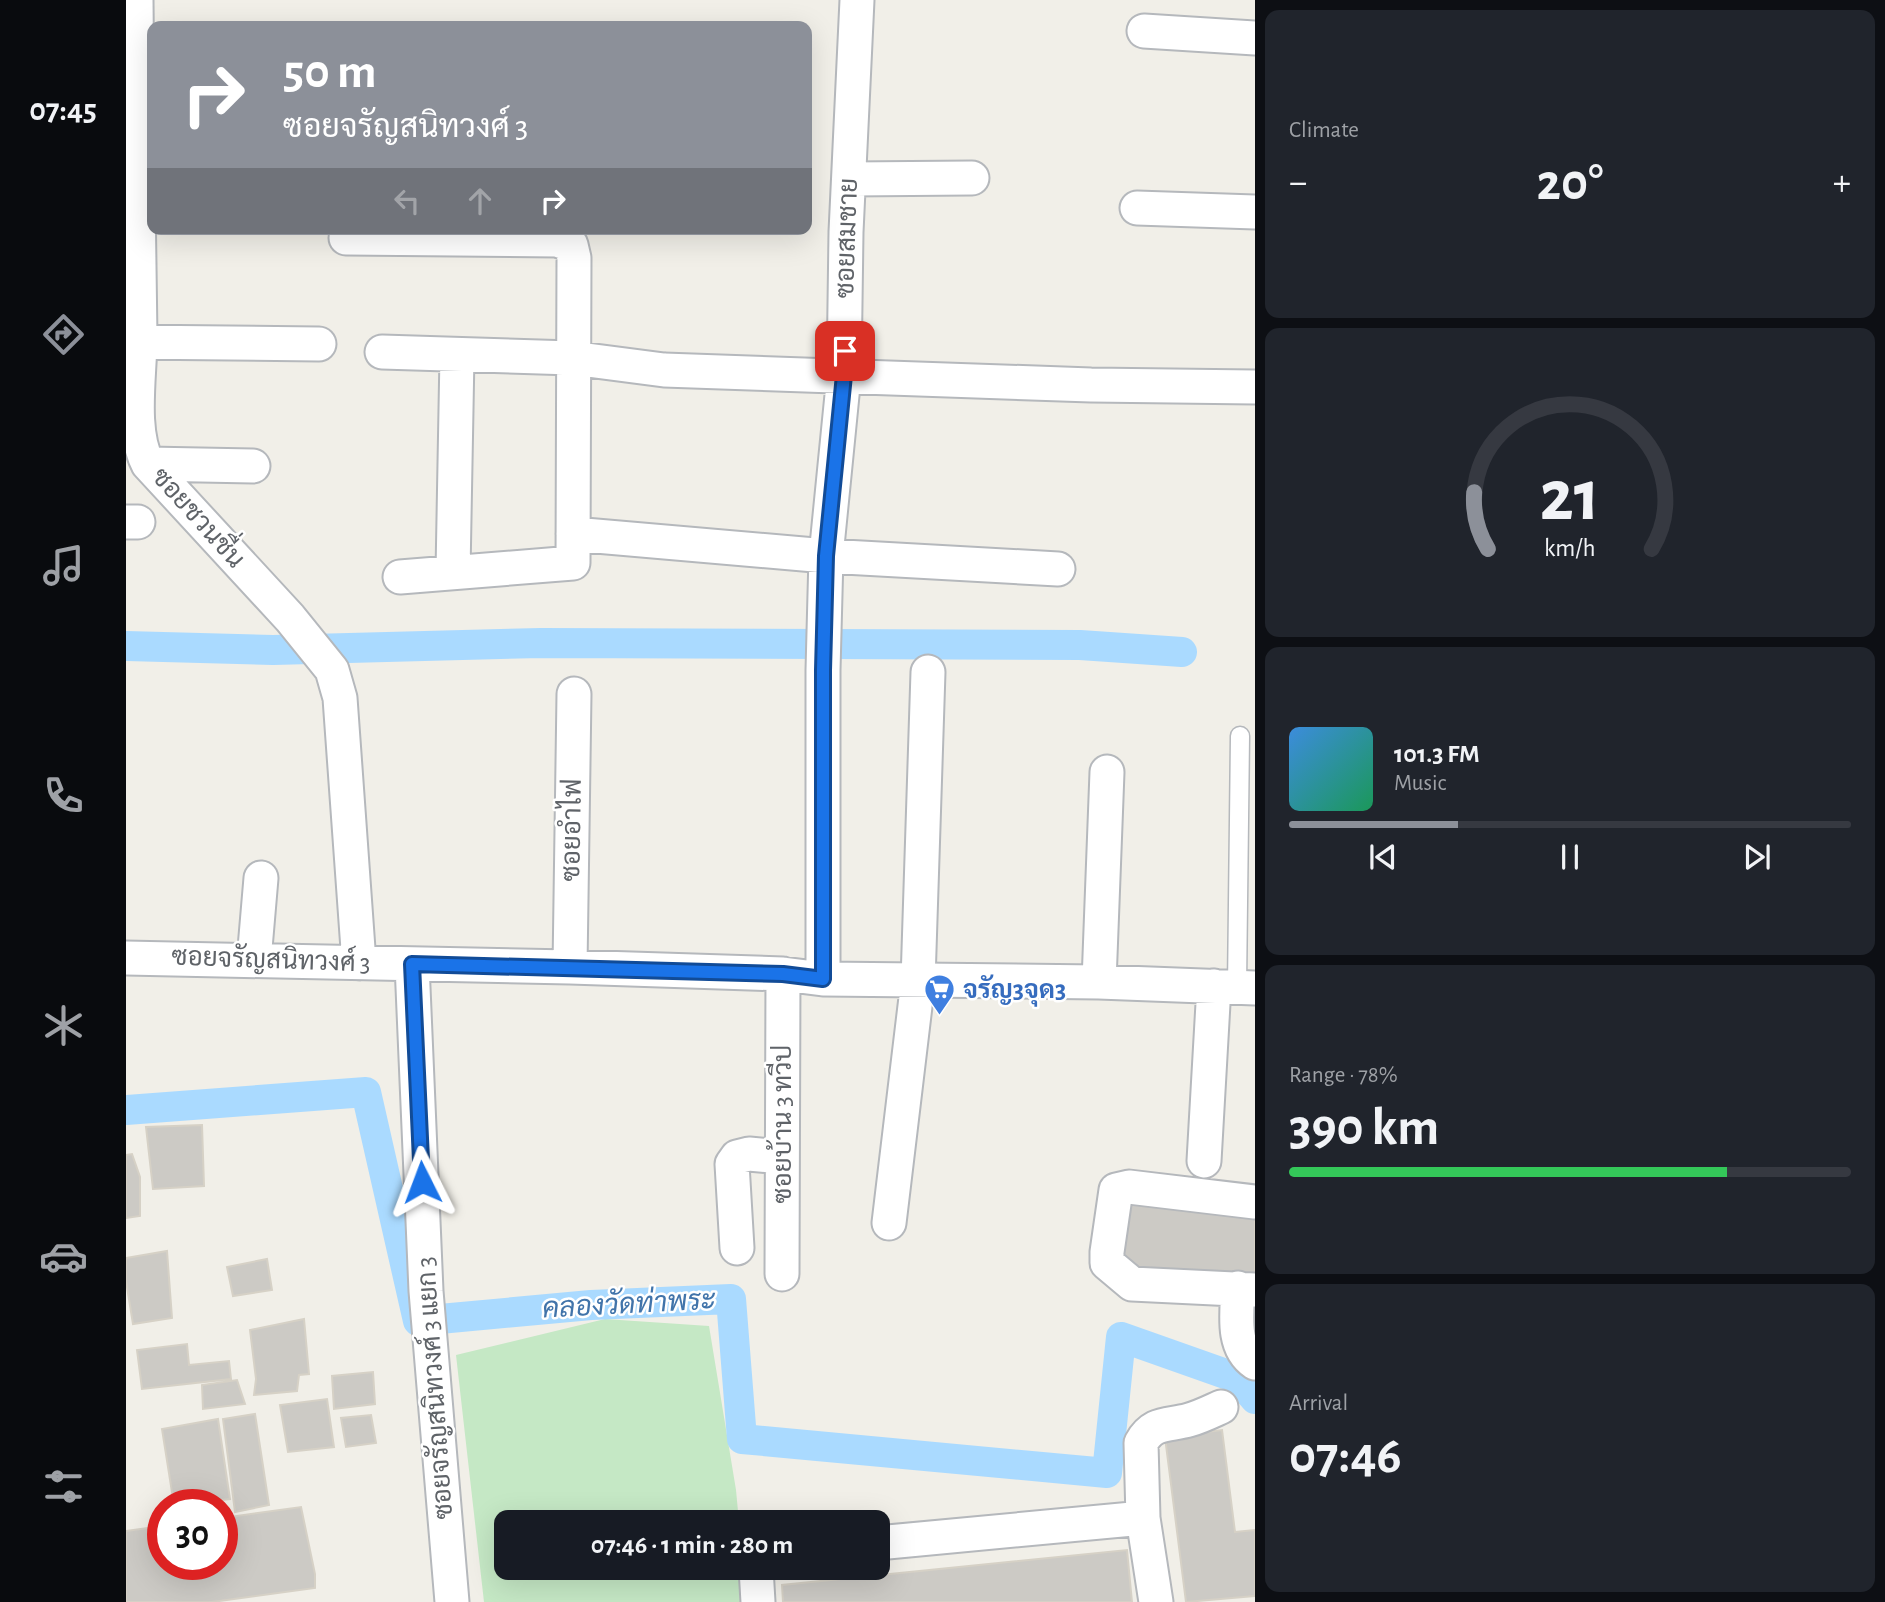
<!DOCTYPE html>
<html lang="en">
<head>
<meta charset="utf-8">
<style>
	:root { --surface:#171b24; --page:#20242c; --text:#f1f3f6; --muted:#9ea1a6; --line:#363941; --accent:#8c9099 }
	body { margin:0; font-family:"Alegreya Sans",Sarabun,sans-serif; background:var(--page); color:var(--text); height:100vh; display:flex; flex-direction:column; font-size:26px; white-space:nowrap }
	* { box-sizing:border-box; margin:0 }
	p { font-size:23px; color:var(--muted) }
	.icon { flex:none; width:38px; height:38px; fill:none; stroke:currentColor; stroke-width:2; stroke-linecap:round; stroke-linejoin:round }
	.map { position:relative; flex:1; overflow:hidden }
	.sheet { display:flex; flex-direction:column; gap:10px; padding:10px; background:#0d0f14; width:630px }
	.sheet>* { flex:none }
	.top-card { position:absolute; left:21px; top:21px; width:665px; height:214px; border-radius:14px; box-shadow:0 7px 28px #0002; background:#8c9099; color:#fff; overflow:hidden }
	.speed { position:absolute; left:21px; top:1489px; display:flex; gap:14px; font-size:35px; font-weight:700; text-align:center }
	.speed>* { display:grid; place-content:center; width:91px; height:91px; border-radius:50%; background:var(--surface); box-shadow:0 7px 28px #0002; line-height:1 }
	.speed .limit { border:10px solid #d22; background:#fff; color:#111 }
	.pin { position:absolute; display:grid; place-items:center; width:60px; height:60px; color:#fff; margin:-30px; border-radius:14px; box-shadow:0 4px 10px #0006 }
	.me { position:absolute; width:77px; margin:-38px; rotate:357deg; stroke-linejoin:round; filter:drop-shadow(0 0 5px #0008) }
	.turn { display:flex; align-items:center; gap:24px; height:147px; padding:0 21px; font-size:32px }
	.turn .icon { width:91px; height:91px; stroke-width:2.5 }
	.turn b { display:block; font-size:49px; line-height:60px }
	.lanes { display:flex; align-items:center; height:66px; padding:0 21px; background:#0003; justify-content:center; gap:35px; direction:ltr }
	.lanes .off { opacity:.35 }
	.big { font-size:52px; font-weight:700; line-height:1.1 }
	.sheet .tile { flex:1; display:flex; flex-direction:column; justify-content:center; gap:10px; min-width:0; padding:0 24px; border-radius:14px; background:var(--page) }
	.sheet .dial { align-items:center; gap:0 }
	.dial svg { height:182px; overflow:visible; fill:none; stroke:var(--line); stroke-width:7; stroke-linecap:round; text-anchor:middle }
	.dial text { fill:var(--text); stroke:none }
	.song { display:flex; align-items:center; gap:21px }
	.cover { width:84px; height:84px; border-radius:10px; background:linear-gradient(135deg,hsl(210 70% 55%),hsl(150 70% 35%)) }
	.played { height:7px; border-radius:4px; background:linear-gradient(90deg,var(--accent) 30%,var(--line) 30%) }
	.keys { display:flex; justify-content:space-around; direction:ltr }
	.heat { display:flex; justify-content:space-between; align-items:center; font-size:38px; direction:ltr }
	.charge { height:10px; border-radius:5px; background:linear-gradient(90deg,#34c759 78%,var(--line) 0) }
	.trip { position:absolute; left:368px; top:1510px; width:396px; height:70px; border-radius:14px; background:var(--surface); box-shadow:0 7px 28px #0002; font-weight:700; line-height:70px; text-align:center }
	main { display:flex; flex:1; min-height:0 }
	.tab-bar { display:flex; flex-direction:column; width:126px; justify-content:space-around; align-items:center; background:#090b0e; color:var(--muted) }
	.tab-bar .icon { width:49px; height:49px }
	.tab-bar .active { color:var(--accent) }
	.tab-bar b { font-size:32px; color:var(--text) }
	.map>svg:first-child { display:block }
	.green { fill:#c5e8c5 }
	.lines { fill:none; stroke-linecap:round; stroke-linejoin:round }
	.canal { stroke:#aadaff; stroke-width:30 }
	.building { fill:#cccac5; stroke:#d6d1c6; stroke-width:2 }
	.lane-casing { stroke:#b5b8bc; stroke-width:21 }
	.street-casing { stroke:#b5b8bc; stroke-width:37 }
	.lane { stroke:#fff; stroke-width:18 }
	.street { stroke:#fff; stroke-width:33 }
	.route-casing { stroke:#114b97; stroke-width:18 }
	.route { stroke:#1a73e8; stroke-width:12 }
	.labels { text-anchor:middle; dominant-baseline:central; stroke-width:5; stroke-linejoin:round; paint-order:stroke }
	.street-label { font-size:26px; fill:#5f6368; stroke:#fff }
	.shop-label { font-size:26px; font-weight:bold; fill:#366cbe; stroke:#fff; text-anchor:start }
	.water-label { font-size:28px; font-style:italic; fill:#4174aa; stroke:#fff }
</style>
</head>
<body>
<main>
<nav class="tab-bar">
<b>07:45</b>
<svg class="icon active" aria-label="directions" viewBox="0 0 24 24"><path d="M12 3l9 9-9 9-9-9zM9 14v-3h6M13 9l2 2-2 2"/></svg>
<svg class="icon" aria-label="music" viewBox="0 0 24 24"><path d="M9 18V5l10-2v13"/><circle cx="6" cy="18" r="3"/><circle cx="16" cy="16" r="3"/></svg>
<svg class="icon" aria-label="phone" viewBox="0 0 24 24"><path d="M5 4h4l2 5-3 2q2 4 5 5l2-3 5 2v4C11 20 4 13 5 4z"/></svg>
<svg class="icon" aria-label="climate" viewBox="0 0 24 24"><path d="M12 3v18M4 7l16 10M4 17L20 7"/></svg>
<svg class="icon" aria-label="car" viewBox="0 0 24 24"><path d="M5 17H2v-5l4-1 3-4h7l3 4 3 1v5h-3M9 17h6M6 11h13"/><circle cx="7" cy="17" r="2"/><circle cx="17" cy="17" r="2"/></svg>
<svg class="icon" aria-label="filters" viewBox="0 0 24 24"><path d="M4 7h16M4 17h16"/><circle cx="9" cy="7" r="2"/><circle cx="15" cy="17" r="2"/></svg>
</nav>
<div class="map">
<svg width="1129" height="1602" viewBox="0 0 1129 1602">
	<rect width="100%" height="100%" fill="#f1efe8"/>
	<path class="green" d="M479 1319 583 1326 610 1490 613 1522H380V1568H616L619 1602H358L330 1355Z"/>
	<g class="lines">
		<path class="canal" d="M0 646 147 650 415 643 954 645 1056 652
			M0 1110 240 1092 292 1321 465 1305 605 1299 616 1439 981 1473 995 1337 1111 1378 1129 1399"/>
	</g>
	<path class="building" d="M76 1125 78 1186 27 1189 20 1127Z
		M6 1154 14 1177V1216L0 1218V1155Z
		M1003 1200 1129 1213V1279L997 1265Z
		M41 1251 46 1318 7 1324 0 1281V1258Z
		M141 1259 146 1290 107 1296 101 1267Z
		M178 1319 183 1374 173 1375 171 1391 128 1395 130 1379 124 1330Z
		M61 1344 63 1365 103 1361 105 1379 16 1389 11 1350Z
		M247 1372 249 1404 208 1409 206 1376Z
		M111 1380 119 1404 77 1409 76 1385Z
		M201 1399 208 1447 162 1452 154 1405Z
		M129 1414 143 1505 109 1512 97 1419Z
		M245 1415 250 1443 220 1447 215 1418Z
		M92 1419 104 1499 48 1505 36 1429Z
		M1096 1430 1109 1532 1129 1530V1596L1060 1602 1039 1437Z
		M175 1507 189 1574V1588L86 1602H0V1531L37 1526V1564H96V1518Z
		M1001 1550 1006 1602H657L656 1585Z"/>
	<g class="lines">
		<defs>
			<path id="lane" d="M1111 987 1114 736"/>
			<path id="street" d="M10 0C11 112 12 225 14 337 14 376 4 430 22 464L164 618 206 670 214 698 233 963
				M1018 31 1129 38
				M724 179 846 178
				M1011 208 1129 212
				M220 238 431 240 445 245 448 258 447 563 274 577
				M0 342 193 344
				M256 352 446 358 538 370 965 385 1129 387
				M22 464 127 466
				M0 522H12
				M447 534 700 556 932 569
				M327 572 331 355
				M0 958 444 967 657 974 697 979 973 982 1129 988
				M128 960 135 878
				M286 964 300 1291 326 1602
				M444 967 448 694
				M697 979V670L700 556 718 375 720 232 731 0
				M973 982 981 772
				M1078 1161 1088 986
				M1129 1202 1003 1187 990 1190 981 1252V1263L1006 1284 1129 1290
				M763 1223 792 981 802 672
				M611 1248 606 1164 611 1157 623 1154 656 1157
				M656 1274 657 974
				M1112 1288C1111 1313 1105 1347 1129 1363
				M751 1543 1017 1518
				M630 1568 632 1602
				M1030 1602 1017 1518 1015 1443C1027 1421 1042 1426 1063 1420 1074 1417 1084 1412 1095 1407"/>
		</defs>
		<use href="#lane" class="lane-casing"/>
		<use href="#street" class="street-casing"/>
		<use href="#lane" class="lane"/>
		<use href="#street" class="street"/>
	</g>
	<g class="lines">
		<defs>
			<path id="route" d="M296 1182 286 964 657 974 697 979V670L700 556 718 375 719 351"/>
		</defs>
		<use href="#route" class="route-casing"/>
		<use href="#route" class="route"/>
	</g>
	<defs>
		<symbol id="supermarket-pin" viewBox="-11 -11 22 30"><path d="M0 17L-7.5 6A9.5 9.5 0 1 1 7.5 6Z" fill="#3f7fe0" stroke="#fff"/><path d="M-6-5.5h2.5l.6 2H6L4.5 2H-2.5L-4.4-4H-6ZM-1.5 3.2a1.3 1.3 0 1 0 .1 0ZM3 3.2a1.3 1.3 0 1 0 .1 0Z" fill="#fff"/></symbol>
	</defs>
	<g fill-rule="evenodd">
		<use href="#supermarket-pin" x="796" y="972" width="35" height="47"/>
	</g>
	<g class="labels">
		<g class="street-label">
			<text transform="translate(721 238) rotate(-88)">ซอยสมชาย</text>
			<text transform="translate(72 518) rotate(48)">ซอยชวนชื่น</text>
			<text transform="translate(446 830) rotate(-89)">ซอยอำไฟ</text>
			<text transform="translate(145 960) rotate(2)">ซอยจรัญสนิทวงศ์ 3</text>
			<text transform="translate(657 1124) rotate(-90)">ซอยบ้าน 3 ทวีป</text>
			<text transform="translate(309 1388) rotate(-94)">ซอยจรัญสนิทวงศ์ 3 แยก 3</text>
		</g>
		<g class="shop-label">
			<text x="837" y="990">จรัญ3จุด3</text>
		</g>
		<g class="water-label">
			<text transform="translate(503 1305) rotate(-3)">คลองวัดท่าพระ</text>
		</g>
	</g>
</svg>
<div class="speed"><div class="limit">30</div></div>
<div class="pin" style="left:719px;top:351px;background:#d93025"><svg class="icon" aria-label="arrive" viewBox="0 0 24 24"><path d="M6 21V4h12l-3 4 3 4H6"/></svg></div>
<svg class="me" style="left:296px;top:1182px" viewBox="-20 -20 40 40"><path d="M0-17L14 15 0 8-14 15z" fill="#1a73e8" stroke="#fff" stroke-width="4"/></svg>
<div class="trip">07:46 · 1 min · 280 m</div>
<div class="top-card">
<div class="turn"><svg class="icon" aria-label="right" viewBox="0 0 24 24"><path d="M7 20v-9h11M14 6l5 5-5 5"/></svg><div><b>50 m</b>ซอยจรัญสนิทวงศ์ 3</div></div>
<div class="lanes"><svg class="icon off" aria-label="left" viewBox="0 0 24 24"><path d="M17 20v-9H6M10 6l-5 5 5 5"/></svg><svg class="icon off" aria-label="ahead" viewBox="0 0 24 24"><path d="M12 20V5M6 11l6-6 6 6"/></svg><svg class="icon" aria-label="right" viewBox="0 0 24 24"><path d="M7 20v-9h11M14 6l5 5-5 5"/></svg></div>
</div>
</div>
<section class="sheet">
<div class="tile"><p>Climate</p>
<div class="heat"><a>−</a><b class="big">20°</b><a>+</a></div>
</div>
<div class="tile dial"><svg viewBox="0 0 100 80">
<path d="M14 69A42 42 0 1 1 86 69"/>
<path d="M14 69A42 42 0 0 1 8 44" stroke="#8c9099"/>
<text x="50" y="56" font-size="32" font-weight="700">21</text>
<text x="50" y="72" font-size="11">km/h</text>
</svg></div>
<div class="tile">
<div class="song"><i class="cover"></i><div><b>101.3 FM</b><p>Music</p></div></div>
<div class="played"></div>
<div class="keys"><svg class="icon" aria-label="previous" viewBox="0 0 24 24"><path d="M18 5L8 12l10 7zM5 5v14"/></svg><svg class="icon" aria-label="pause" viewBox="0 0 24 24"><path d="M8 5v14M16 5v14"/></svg><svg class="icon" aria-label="next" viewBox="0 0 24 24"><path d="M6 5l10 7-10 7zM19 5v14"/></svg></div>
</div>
<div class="tile"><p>Range · 78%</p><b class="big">390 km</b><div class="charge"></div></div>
<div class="tile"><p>Arrival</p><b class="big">07:46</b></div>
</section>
</main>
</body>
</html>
